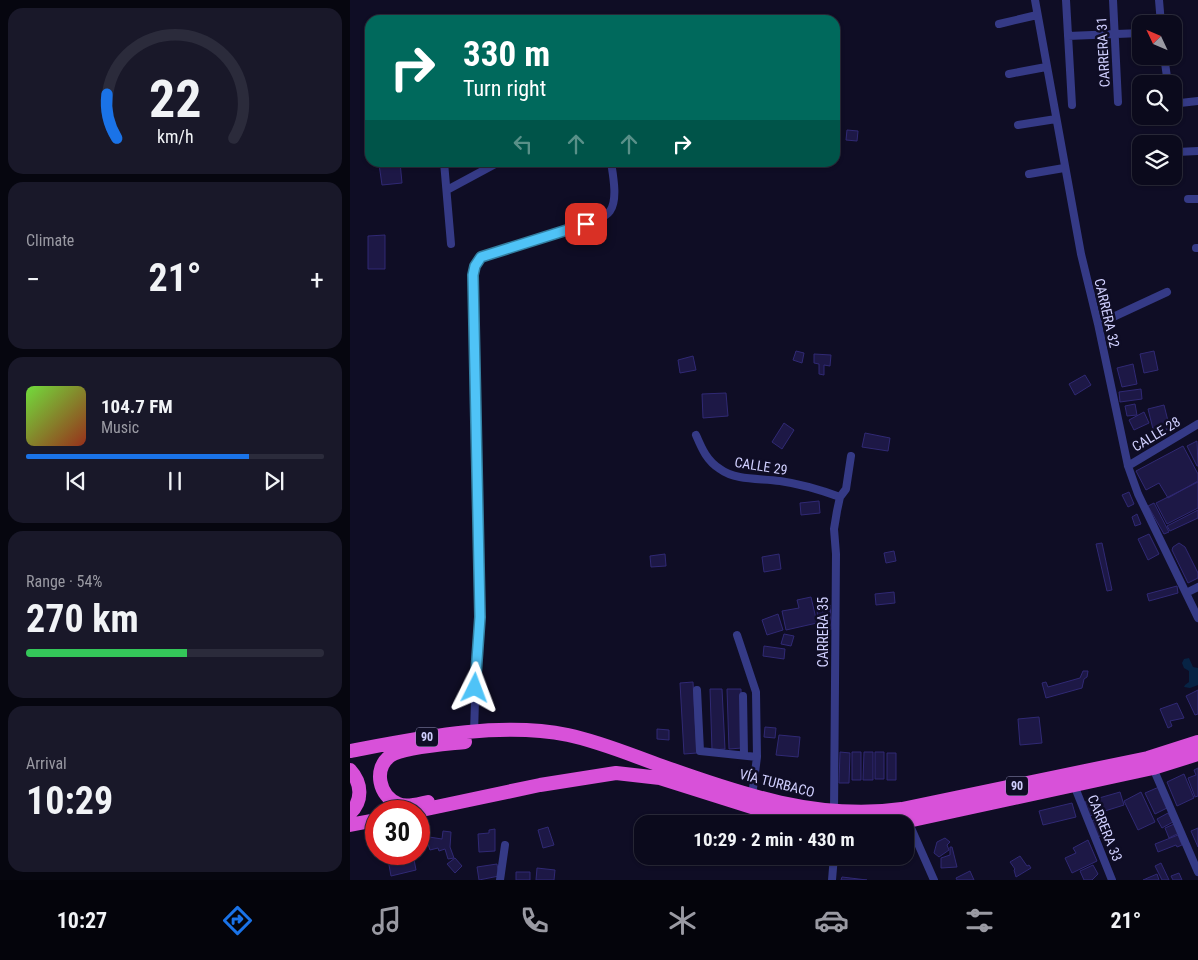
<!DOCTYPE html>
<html lang="en">
<head>
<meta charset="utf-8">
<style>
	:root { --surface:#0b0a1c; --page:#191829; --text:#f1f3f6; --muted:#9a9aa3; --line:#2b2b3b; --accent:#1a73e8 }
	body { margin:0; font-family:"Roboto Condensed",sans-serif; background:var(--page); color:var(--text); height:100vh; display:flex; flex-direction:column; font-size:19px; white-space:nowrap }
	* { box-sizing:border-box; margin:0 }
	p { font-size:16px; color:var(--muted) }
	.icon { flex:none; width:28px; height:28px; fill:none; stroke:currentColor; stroke-width:2; stroke-linecap:round; stroke-linejoin:round }
	.map { position:relative; flex:1; overflow:hidden }
	.details { display:flex; flex-direction:column; gap:8px; padding:8px; background:#06060f; width:350px }
	.details>* { flex:none }
	.guide { position:absolute; left:15px; top:15px; width:475px; height:152px; border-radius:15px; box-shadow:0 1px 4px #0004,0 0 0 1px var(--line); background:#00695c; color:#fff; overflow:hidden }
	.needle { width:32px; rotate:314deg }
	.tools { position:absolute; left:782px; top:15px; display:grid; gap:10px }
	.tools a { display:grid; place-items:center; width:50px; height:50px; border-radius:10px; background:var(--surface); box-shadow:0 1px 4px #0004,0 0 0 1px var(--line); font-size:25px }
	.speed { position:absolute; left:15px; top:800px; display:flex; gap:10px; font-size:25px; font-weight:700; text-align:center }
	.speed>* { display:grid; place-content:center; width:65px; height:65px; border-radius:50%; background:var(--surface); box-shadow:0 1px 4px #0004,0 0 0 1px var(--line); line-height:1 }
	.speed .limit { border:8px solid #d22; background:#fff; color:#111 }
	.pin { position:absolute; display:grid; place-items:center; width:42px; height:42px; color:#fff; margin:-21px; border-radius:10px; box-shadow:0 2px 8px #0006 }
	.me { position:absolute; width:55px; margin:-28px; rotate:3deg; stroke-linejoin:round; filter:drop-shadow(0 0 4px #0008) }
	.turn { display:flex; align-items:center; gap:18px; height:105px; padding:0 15px; font-size:22px }
	.turn .icon { width:65px; height:65px; stroke-width:2.5 }
	.turn b { display:block; font-size:35px; line-height:42px }
	.lanes { display:flex; align-items:center; height:48px; padding:0 15px; background:#0003; justify-content:center; gap:25px; direction:ltr }
	.lanes .off { opacity:.35 }
	.big { font-size:38px; font-weight:700; line-height:1.1 }
	.details .card { flex:1; display:flex; flex-direction:column; justify-content:center; gap:8px; min-width:0; padding:0 18px; border-radius:15px; background:var(--page) }
	.details .dial { align-items:center; gap:0 }
	.dial svg { height:130px; overflow:visible; fill:none; stroke:var(--line); stroke-width:7; stroke-linecap:round; text-anchor:middle }
	.dial text { fill:var(--text); stroke:none }
	.song { display:flex; align-items:center; gap:15px }
	.cover { width:60px; height:60px; border-radius:8px; background:linear-gradient(135deg,hsl(100 70% 55%),hsl(10 70% 35%)) }
	.played { height:5px; border-radius:2px; background:linear-gradient(90deg,var(--accent) 75%,var(--line) 75%) }
	.keys { display:flex; justify-content:space-around; direction:ltr }
	.heat { display:flex; justify-content:space-between; align-items:center; font-size:28px; direction:ltr }
	.charge { height:8px; border-radius:4px; background:linear-gradient(90deg,#34c759 54%,var(--line) 0) }
	.trip { position:absolute; left:284px; top:815px; width:280px; height:50px; border-radius:15px; background:var(--surface); box-shadow:0 1px 4px #0004,0 0 0 1px var(--line); font-weight:700; line-height:50px; text-align:center }
	.tab-bar { display:flex; height:80px; justify-content:space-around; align-items:center; background:#04040b; color:var(--muted) }
	.tab-bar .icon { width:35px; height:35px }
	.tab-bar .current { color:var(--accent) }
	.tab-bar b { font-size:22px; color:var(--text) }
	main { display:flex; flex:1; min-height:0 }
	.map>svg:first-child { display:block }
	.water { fill:#072344 }
	.building { fill:#1d1846; stroke:#302974 }
	.lines { fill:none; stroke-linecap:round; stroke-linejoin:round }
	.minor { stroke:#353a86; stroke-width:8 }
	.trunk { stroke:#d851d9; stroke-width:14 }
	.route-casing { stroke:#337fa1; stroke-width:12 }
	.route { stroke:#4fc3f7; stroke-width:9 }
	.labels { text-anchor:middle; dominant-baseline:central; stroke-width:5; stroke-linejoin:round; paint-order:stroke }
	.shield { fill:#0f0d25; stroke:#9796be; stroke-width:1 }
	.shield-label { font-size:12px; font-weight:bold; fill:#d1d0ff }
	.street-label { font-size:14px; fill:#d1d0ff; stroke:#0f0d25 }
</style>
</head>
<body>
<main>
<section class="details">
<div class="card dial"><svg viewBox="0 0 100 80">
<path d="M14 69A42 42 0 1 1 86 69"/>
<path d="M14 69A42 42 0 0 1 8 42" stroke="#1a73e8"/>
<text x="50" y="56" font-size="32" font-weight="700">22</text>
<text x="50" y="72" font-size="11">km/h</text>
</svg></div>
<div class="card"><p>Climate</p>
<div class="heat"><a>−</a><b class="big">21°</b><a>+</a></div>
</div>
<div class="card">
<div class="song"><i class="cover"></i><div><b>104.7 FM</b><p>Music</p></div></div>
<div class="played"></div>
<div class="keys"><svg class="icon" aria-label="previous" viewBox="0 0 24 24"><path d="M18 5L8 12l10 7zM5 5v14"/></svg><svg class="icon" aria-label="pause" viewBox="0 0 24 24"><path d="M8 5v14M16 5v14"/></svg><svg class="icon" aria-label="next" viewBox="0 0 24 24"><path d="M6 5l10 7-10 7zM19 5v14"/></svg></div>
</div>
<div class="card"><p>Range · 54%</p><b class="big">270 km</b><div class="charge"></div></div>
<div class="card"><p>Arrival</p><b class="big">10:29</b></div>
</section>
<div class="map">
<svg width="848" height="880" viewBox="0 0 848 880">
	<rect width="100%" height="100%" fill="#0f0d25"/>
	<path class="water" d="M839 658 843 667 848 668V685L840 688 834 687 835 685 839 682V671L834 668 832 663 834 659Z"/>
	<path class="building" d="M497 130 508 131 507 141 496 140Z
		M50 162 52 183 32 185 29 164Z
		M35 235V269H18V236Z
		M446 351 454 353 452 363 443 360Z
		M804 351 808 370 794 373 790 354Z
		M464 354 481 355 480 366 474 365V375L469 374V364L464 363Z
		M343 356 346 370 330 373 328 360Z
		M783 364 787 384 772 387 767 368Z
		M735 375 741 385 725 395 719 384Z
		M791 389 792 399 770 402 769 392Z
		M376 393 378 416 353 418 352 394Z
		M785 404 787 415 777 416 775 406Z
		M814 405 820 429 804 433 798 409Z
		M794 412 799 423 784 430 779 420Z
		M434 423 444 430 432 449 422 442Z
		M515 433 540 438 538 451 512 447Z
		M847 441 848 466H847L837 446Z
		M833 446 848 474V481L818 498 809 483 796 490 786 471Z
		M848 482V508L817 524 806 503Z
		M779 492 784 504 778 507 772 495Z
		M469 501 470 513 451 515 450 503Z
		M804 503 819 532 814 534 798 506Z
		M848 510V518L820 531 817 526Z
		M787 514 791 524 785 526 782 517Z
		M799 534 809 554 798 560 788 539Z
		M752 543 762 590 757 591 746 544Z
		M829 543 835 547 848 573V578L838 583 822 550 823 547Z
		M544 551 546 561 536 563 534 553Z
		M315 554 316 566 301 567 300 556Z
		M429 554 431 569 414 572 412 557Z
		M827 586 828 593 799 601 797 594Z
		M544 592 545 603 526 605 525 594Z
		M461 597 467 623 436 630 432 611 449 608 447 600Z
		M480 605 482 629 468 630 467 606Z
		M428 614 433 630 417 635 412 620Z
		M434 634 444 636 441 646 431 644Z
		M414 646 435 649 434 659 413 656Z
		M733 671H738L737 677 734 679 732 688 696 698 692 683 696 682 698 687 730 678Z
		M343 682 347 753 334 754 330 683Z
		M360 689H372L375 749 362 750Z
		M377 689H391L392 748 379 749Z
		M848 690V714L845 715 836 696Z
		M827 703 834 718 820 721 822 726 818 728 810 709Z
		M689 717 692 743 670 745 668 719Z
		M415 727 426 728 425 738 414 737Z
		M307 729 319 730V740L307 739Z
		M429 735 450 737 448 757 426 755Z
		M490 752 500 753 499 783H489Z
		M502 752H511V780H502Z
		M514 752H523V780H513Z
		M525 752H534V779H525Z
		M537 753H546V780H537Z
		M848 768V796L845 797 838 778 846 775 844 770Z
		M834 774 844 798 827 806 817 782Z
		M809 787 819 807 805 814 795 793Z
		M770 792 774 805 739 816 735 802Z
		M791 792 805 822 788 830 774 801Z
		M722 803 726 817 693 825 689 811Z
		M818 813 823 822 812 828 807 819Z
		M753 816 758 827 754 828 756 833 748 837 741 821Z
		M824 824 829 833 819 838 815 828Z
		M198 827 204 845 193 848 188 830Z
		M848 828V847L841 831Z
		M145 829V851L129 852 128 834 139 833V830Z
		M93 831 101 832 100 847 104 858 98 859 95 849 89 851 88 848 80 850 78 844 79 837 92 839Z
		M828 835 832 845 827 847 826 845 808 852 805 844Z
		M562 838 564 852 561 853 558 862 542 864V856H555V839Z
		M595 838 600 842 597 845 599 850 589 857 584 853 587 842Z
		M738 840 747 861 722 873 715 858 726 853 723 848Z
		M600 847H602L607 867 591 868V858L600 855Z
		M37 854H63L66 870 41 876Z
		M499 856H519V859H515V864H499Z
		M670 856 677 866 679 865 681 868 666 877 664 870 665 869 660 862Z
		M105 858 112 866 105 873 97 864Z
		M811 863 819 880H812L805 866Z
		M147 864 149 876 129 880 127 867Z
		M743 865 748 874 742 880H734L730 871Z
		M187 868 205 870 204 880H186Z
		M620 871 624 880H607L606 878Z
		M166 872H180V880H166Z
		M829 873 832 880H823L821 876Z
		M807 874 809 880H793Z
		M492 877 517 880H491Z"/>
	<g class="lines">
		<path class="minor" d="M685 0 731 254 748 324 778 466 788 494 848 618
			M716 0 722 105
			M763 0 768 102
			M809 0 811 24
			M649 24 687 15
			M718 36 791 33
			M814 56 818 84
			M659 74 696 67
			M824 101 830 103 848 101
			M668 125 706 119
			M827 152 848 151
			M94 162 101 244
			M679 174 714 168
			M97 190 149 162
			M838 199H848
			M846 248H848
			M748 324 817 292
			M346 435C352 449 357 461 370 469 386 481 411 478 430 481 451 484 471 490 490 497
			M778 466 848 424
			M836 593 848 587
			M387 635 406 692 407 757 402 796
			M347 690 350 751 407 757
			M393 696 394 755
			M124 733 126 669 130 617 123 275 125 266 131 257 251 219C254 216 258 214 260 211 268 200 263 175 261 162
			M803 768 848 872
			M724 785 762 880
			M484 812 486 554 484 529 487 511 490 497 496 489 501 456
			M558 821 584 880
			M150 880 155 845
			M482 880 484 856"/>
		<path class="trunk" d="M0 751C69 738 149 721 218 735 251 742 281 755 312 766 390 794 469 821 552 809L798 758 848 742
			M0 770C12 783 13 801 0 813
			M78 802C68 804 57 808 48 804 29 796 23 769 40 756 52 747 98 744 115 742
			M67 811 190 785 266 773 310 778 424 814 479 824
			M541 824 558 821 803 768 848 754
			M0 825 26 820"/>
	</g>
	<g class="lines">
		<defs>
			<path id="route" d="M125 688 130 617 123 275 125 266 131 257 236 224"/>
		</defs>
		<use href="#route" class="route-casing"/>
		<use href="#route" class="route"/>
	</g>
	<g class="labels">
		<g class="shield">
			<rect x="66" y="727.5" width="22" height="19" rx="4"/>
			<rect x="656" y="776.5" width="22" height="19" rx="4"/>
		</g>
		<g class="shield-label">
			<text x="77" y="737">90</text>
			<text x="667" y="786">90</text>
		</g>
		<g class="street-label">
			<text transform="translate(753 52) rotate(-93)">CARRERA 31</text>
			<text transform="translate(757 313) rotate(77)">CARRERA 32</text>
			<text transform="translate(806 434) rotate(-31)">CALLE 28</text>
			<text transform="translate(411 466) rotate(9)">CALLE 29</text>
			<text transform="translate(473 632) rotate(-90)">CARRERA 35</text>
			<text transform="translate(427 783) rotate(14)">VÍA TURBACO</text>
			<text transform="translate(755 828) rotate(68)">CARRERA 33</text>
		</g>
	</g>
</svg>
<div class="tools">
<a><svg class="needle" viewBox="-14 -14 28 28"><path d="M0-13l5 13h-10z" fill="#e53935"/><path d="M0 13l5-13h-10z" fill="#9a9aa3"/></svg></a>
<a><svg class="icon" aria-label="search" viewBox="0 0 24 24"><circle cx="10" cy="10" r="6"/><path d="M15 15l6 6"/></svg></a>
<a><svg class="icon" aria-label="layers" viewBox="0 0 24 24"><path d="M12 4l9 5-9 5-9-5zM3 14l9 5 9-5"/></svg></a>
</div>
<div class="speed"><div class="limit">30</div></div>
<div class="pin" style="left:236px;top:224px;background:#d93025"><svg class="icon" aria-label="arrive" viewBox="0 0 24 24"><path d="M6 21V4h12l-3 4 3 4H6"/></svg></div>
<svg class="me" style="left:125px;top:688px" viewBox="-20 -20 40 40"><path d="M0-17L14 15 0 8-14 15z" fill="#4fc3f7" stroke="#fff" stroke-width="4"/></svg>
<div class="trip">10:29 · 2 min · 430 m</div>
<div class="guide">
<div class="turn"><svg class="icon" aria-label="right" viewBox="0 0 24 24"><path d="M7 20v-9h11M14 6l5 5-5 5"/></svg><div><b>330 m</b>Turn right</div></div>
<div class="lanes"><svg class="icon off" aria-label="left" viewBox="0 0 24 24"><path d="M17 20v-9H6M10 6l-5 5 5 5"/></svg><svg class="icon off" aria-label="ahead" viewBox="0 0 24 24"><path d="M12 20V5M6 11l6-6 6 6"/></svg><svg class="icon off" aria-label="ahead" viewBox="0 0 24 24"><path d="M12 20V5M6 11l6-6 6 6"/></svg><svg class="icon" aria-label="right" viewBox="0 0 24 24"><path d="M7 20v-9h11M14 6l5 5-5 5"/></svg></div>
</div>
</div>
</main>
<nav class="tab-bar">
<b>10:27</b>
<svg class="icon current" aria-label="directions" viewBox="0 0 24 24"><path d="M12 3l9 9-9 9-9-9zM9 14v-3h6M13 9l2 2-2 2"/></svg>
<svg class="icon" aria-label="music" viewBox="0 0 24 24"><path d="M9 18V5l10-2v13"/><circle cx="6" cy="18" r="3"/><circle cx="16" cy="16" r="3"/></svg>
<svg class="icon" aria-label="phone" viewBox="0 0 24 24"><path d="M5 4h4l2 5-3 2q2 4 5 5l2-3 5 2v4C11 20 4 13 5 4z"/></svg>
<svg class="icon" aria-label="climate" viewBox="0 0 24 24"><path d="M12 3v18M4 7l16 10M4 17L20 7"/></svg>
<svg class="icon" aria-label="car" viewBox="0 0 24 24"><path d="M5 17H2v-5l4-1 3-4h7l3 4 3 1v5h-3M9 17h6M6 11h13"/><circle cx="7" cy="17" r="2"/><circle cx="17" cy="17" r="2"/></svg>
<svg class="icon" aria-label="filters" viewBox="0 0 24 24"><path d="M4 7h16M4 17h16"/><circle cx="9" cy="7" r="2"/><circle cx="15" cy="17" r="2"/></svg>
<b>21°</b>
</nav>
</body>
</html>
